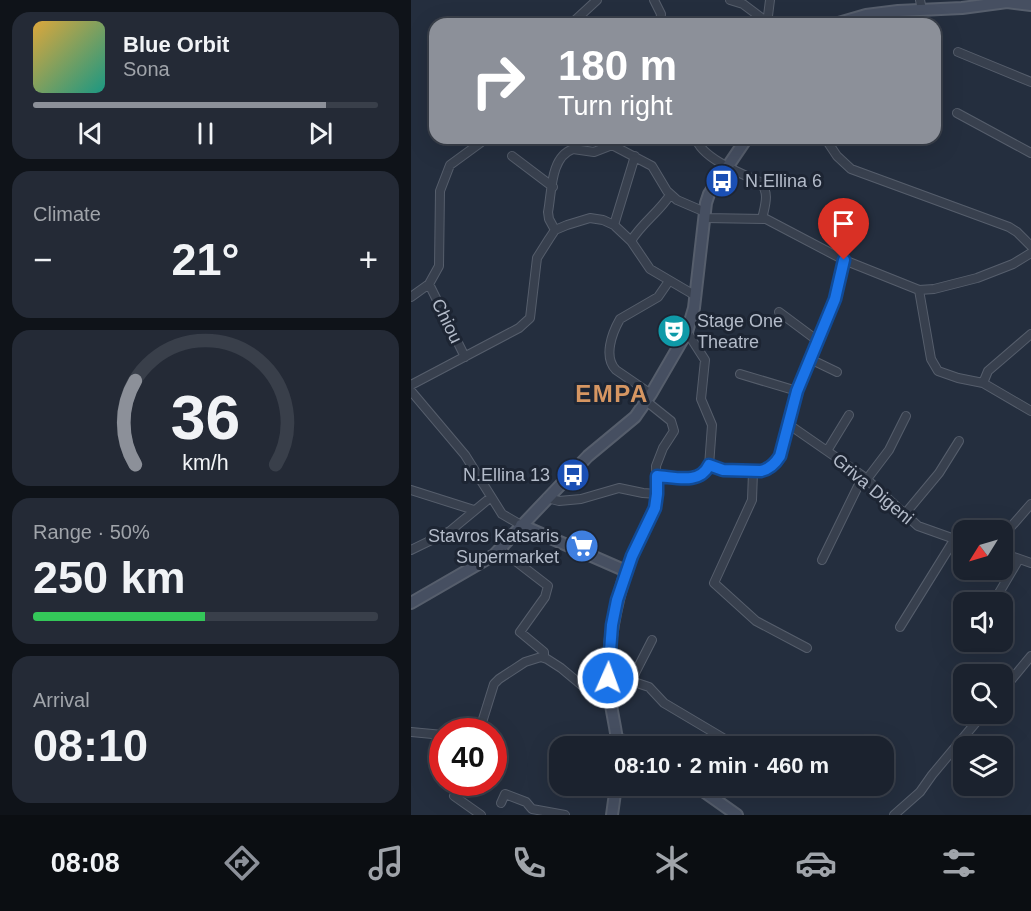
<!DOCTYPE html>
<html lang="en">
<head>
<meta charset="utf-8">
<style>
	:root { --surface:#1b222e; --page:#242a36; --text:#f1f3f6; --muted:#a0a4aa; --line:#393f4a; --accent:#8c9099 }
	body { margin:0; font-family:Arial,sans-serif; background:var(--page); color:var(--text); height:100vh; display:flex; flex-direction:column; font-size:22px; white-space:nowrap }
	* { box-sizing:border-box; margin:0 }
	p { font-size:20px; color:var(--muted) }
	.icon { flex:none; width:33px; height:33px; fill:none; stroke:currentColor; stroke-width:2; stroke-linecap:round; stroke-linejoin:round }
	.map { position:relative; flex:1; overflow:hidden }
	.details { display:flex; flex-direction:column; gap:12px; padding:12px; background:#0f1319; width:411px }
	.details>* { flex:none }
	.hud { position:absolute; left:18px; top:18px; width:512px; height:126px; border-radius:18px; box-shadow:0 6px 24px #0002,0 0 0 2px var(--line); background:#8c9099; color:#fff; overflow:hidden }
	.needle { width:39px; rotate:233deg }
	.buttons { position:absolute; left:542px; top:520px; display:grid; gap:12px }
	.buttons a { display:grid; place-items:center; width:60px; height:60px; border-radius:12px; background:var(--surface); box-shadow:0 6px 24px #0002,0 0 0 2px var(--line); font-size:30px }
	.speed { position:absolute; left:18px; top:718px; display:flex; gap:12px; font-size:30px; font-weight:700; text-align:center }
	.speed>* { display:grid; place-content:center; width:78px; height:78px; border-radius:50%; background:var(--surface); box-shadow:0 6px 24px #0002,0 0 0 2px var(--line); line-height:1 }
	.speed .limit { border:9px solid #d22; background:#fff; color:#111 }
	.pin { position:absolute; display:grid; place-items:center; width:51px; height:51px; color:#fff; margin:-62px -26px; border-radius:50% 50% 50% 0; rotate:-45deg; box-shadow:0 0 6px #0007 }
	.pin .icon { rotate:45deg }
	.me { position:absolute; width:66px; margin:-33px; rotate:2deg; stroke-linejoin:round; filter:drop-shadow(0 0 4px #0008) }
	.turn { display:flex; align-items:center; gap:21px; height:126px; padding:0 30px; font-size:27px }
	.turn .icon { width:78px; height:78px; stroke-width:2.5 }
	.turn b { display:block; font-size:42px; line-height:51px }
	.big { font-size:45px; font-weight:700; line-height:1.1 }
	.details .tile { flex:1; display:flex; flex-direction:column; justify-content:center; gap:9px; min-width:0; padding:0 21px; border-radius:18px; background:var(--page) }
	.details .dial { align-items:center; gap:0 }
	.dial svg { height:156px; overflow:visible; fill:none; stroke:var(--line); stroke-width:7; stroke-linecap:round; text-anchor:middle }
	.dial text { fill:var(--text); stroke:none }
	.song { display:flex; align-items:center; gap:18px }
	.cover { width:72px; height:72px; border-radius:9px; background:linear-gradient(135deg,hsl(40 70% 55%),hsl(170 70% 35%)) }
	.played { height:6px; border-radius:3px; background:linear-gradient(90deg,var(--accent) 85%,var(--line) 85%) }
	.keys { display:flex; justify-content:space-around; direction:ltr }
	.heat { display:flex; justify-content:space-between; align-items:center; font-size:33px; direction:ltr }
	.charge { height:9px; border-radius:4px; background:linear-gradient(90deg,#34c759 50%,var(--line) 0) }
	.trip { position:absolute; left:138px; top:736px; width:345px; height:60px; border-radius:18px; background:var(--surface); box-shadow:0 6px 24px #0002,0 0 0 2px var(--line); font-weight:700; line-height:60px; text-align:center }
	.tabs { display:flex; height:96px; justify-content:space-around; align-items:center; background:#0b0e12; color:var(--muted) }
	.tabs .icon { width:42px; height:42px }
	.tabs .active { color:var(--accent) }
	.tabs b { font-size:27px; color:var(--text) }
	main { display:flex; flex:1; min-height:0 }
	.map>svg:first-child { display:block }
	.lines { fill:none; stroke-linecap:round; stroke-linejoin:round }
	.street-casing { stroke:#565e6c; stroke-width:10 }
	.secondary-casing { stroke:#565e6c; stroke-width:14 }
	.street { stroke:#38404e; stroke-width:8 }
	.secondary { stroke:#464f61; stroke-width:10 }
	.route-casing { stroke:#114b97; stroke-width:15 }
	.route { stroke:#1a73e8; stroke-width:10 }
	.labels { text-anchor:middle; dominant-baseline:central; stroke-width:6; stroke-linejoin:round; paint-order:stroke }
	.poi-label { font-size:18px; fill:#b3bbc9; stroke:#1d2533; text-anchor:start }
	.street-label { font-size:18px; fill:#b3bbc9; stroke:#1d2533 }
	.district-label { font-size:24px; font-weight:bold; letter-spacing:1.5px; fill:#d69662; stroke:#1d2533 }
</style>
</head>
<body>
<main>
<section class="details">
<div class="tile">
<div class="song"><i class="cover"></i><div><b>Blue Orbit</b><p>Sona</p></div></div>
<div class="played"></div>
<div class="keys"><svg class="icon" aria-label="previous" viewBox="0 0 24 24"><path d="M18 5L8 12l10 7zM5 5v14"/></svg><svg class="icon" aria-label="pause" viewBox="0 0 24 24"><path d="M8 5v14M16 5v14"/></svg><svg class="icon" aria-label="next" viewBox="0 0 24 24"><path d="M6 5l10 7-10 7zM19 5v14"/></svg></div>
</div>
<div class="tile"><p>Climate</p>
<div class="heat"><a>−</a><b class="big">21°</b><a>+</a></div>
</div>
<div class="tile dial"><svg viewBox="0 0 100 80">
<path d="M14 69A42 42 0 1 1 86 69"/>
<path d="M14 69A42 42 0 0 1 14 26" stroke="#8c9099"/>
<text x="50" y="56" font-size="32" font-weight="700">36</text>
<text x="50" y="72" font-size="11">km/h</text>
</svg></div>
<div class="tile"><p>Range · 50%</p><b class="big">250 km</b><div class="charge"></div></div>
<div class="tile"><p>Arrival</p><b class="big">08:10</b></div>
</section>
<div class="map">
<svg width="620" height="815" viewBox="0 0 620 815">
	<rect width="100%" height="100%" fill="#242e3e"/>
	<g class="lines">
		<defs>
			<path id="street" d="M243 0 250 14 249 24
				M319 0 332 4 356 22
				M509 0 511 10
				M160 24 186 0
				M356 24 359 0
				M547 52 620 82
				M546 113 620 153
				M285 138C290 158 331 174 349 182 359 193 354 205 351 219
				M414 138 426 156 440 169 598 227 606 232 620 246
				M201 145 241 166 256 191 266 200 294 212
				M419 145 424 138
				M101 156 142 187
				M294 218 355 219 433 260 508 290 523 289 566 278 602 264 620 253
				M203 225 224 156
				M144 230 138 219 137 212C141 192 139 157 162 149L183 152 201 145
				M220 241C231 223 248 212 259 195
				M18 284 54 357
				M508 290 520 359 527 371 547 378 572 383 620 411
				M0 297 18 284 28 266 29 191 39 165 76 138
				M368 312 407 341
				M399 359 426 372
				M329 374 386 391
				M572 383 577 371 620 334
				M0 385 108 328 119 318 126 258 138 239 144 230 156 225 179 218 192 220 203 225 220 241 239 269 285 296
				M0 391 54 455 91 514 110 525
				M240 394 205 370C192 357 201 333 209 319L247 297 258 281
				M377 424 452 476 507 526 552 542
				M416 451 438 415
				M298 466C321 472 355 480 369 456L386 391 424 299 433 260
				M342 472 341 500 303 583 345 621 396 648
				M246 475 285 478 292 475 298 466 301 425 290 399 294 360 276 332
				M456 479 478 450 495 416
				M0 490 63 510
				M136 498 148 501 170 499 208 488 232 493 246 494
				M493 515 528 473 548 441
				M591 537 620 504
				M89 549 137 586 134 597 109 632 133 652V658
				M0 550 39 531 80 497
				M591 553 620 563
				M411 560 452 476
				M215 571 227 542 244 508 246 494 245 466 252 448 263 431 260 421 235 401
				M582 603 608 559
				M489 627 543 540
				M197 678 220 681 241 640
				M220 681 238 687 253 703 312 738
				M591 691 620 656
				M0 732 32 735
				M68 732 83 684 88 679 114 662 130 657 136 659 150 668 174 688 199 695
				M49 783 43 796 70 815
				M90 803 94 794 115 802 121 809 154 815
				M483 815 509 792 521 775 572 714"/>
			<path id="secondary" d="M424 24 455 15 487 11 551 8 596 2 620 5
				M110 525 215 571C203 610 195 650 198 691 200 710 205 728 207 747
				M0 603 83 555 177 456 224 417 240 394 276 332 283 308 295 203 298 194 336 138
				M207 740 219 742 228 747
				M285 786 326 815
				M201 815 205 786"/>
		</defs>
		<use href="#street" class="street-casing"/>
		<use href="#secondary" class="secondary-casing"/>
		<use href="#street" class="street"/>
		<use href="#secondary" class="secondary"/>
	</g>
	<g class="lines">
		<defs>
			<path id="route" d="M197 678 201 625 206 600 221 556 244 508 246 494V476C264 477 289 485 298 465L312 470 350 471C359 469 364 464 369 456L386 391 424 299 433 260"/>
		</defs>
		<use href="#route" class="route-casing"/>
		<use href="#route" class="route"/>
	</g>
	<defs>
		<symbol id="bus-disc" viewBox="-11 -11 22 22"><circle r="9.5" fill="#1a4fb4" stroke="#1d2533"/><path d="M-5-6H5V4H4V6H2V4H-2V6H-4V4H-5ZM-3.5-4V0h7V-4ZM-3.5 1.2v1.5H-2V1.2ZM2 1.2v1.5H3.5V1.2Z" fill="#fff"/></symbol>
		<symbol id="theatre-disc" viewBox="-11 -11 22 22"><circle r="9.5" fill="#0f9aa8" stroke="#1d2533"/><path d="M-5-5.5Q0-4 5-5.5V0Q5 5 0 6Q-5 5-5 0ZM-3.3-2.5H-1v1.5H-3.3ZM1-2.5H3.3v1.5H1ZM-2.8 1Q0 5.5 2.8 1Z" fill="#fff"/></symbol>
		<symbol id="supermarket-disc" viewBox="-11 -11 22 22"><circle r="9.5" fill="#3f7fe0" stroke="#1d2533"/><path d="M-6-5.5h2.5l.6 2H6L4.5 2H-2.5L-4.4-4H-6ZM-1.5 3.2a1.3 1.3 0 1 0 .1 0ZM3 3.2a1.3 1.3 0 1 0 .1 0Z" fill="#fff"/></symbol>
	</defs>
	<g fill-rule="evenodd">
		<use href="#bus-disc" x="292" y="162" width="38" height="38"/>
		<use href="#theatre-disc" x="244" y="312" width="38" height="38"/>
		<use href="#bus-disc" x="143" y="456" width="38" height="38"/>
		<use href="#supermarket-disc" x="152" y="527" width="38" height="38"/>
	</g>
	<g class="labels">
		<g class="poi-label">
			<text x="334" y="181">N.Ellina 6</text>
			<text x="286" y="321">Stage One<tspan x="286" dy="21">Theatre</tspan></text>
			<text x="139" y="475" text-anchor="end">N.Ellina 13</text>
			<text x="148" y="536" text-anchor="end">Stavros Katsaris<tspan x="148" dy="21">Supermarket</tspan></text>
		</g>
		<g class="street-label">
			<text transform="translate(36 321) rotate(64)">Chiou</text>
			<text transform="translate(462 489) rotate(40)">Griva Digeni</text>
		</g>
		<g class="district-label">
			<text x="201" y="393">EMPA</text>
		</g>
	</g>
</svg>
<div class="buttons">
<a><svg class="needle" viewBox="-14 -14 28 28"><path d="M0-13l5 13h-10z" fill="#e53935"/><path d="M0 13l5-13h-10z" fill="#a0a4aa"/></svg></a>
<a><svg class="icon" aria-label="sound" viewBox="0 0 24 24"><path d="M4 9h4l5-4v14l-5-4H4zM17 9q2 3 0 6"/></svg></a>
<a><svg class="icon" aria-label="search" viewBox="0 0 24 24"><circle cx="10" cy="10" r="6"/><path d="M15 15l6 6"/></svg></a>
<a><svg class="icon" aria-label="layers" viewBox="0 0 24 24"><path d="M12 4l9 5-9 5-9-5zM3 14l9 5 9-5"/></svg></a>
</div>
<div class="speed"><div class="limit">40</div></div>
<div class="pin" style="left:433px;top:260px;background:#d93025"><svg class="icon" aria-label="arrive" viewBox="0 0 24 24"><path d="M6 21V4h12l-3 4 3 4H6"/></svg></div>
<svg class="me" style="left:197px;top:678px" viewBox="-20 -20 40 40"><circle r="17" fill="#1a73e8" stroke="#fff" stroke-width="3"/><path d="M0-11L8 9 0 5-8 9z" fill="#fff"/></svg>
<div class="trip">08:10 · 2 min · 460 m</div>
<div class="hud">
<div class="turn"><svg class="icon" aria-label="right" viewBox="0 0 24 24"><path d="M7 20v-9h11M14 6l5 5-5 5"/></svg><div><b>180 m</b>Turn right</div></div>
</div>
</div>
</main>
<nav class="tabs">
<b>08:08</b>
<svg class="icon active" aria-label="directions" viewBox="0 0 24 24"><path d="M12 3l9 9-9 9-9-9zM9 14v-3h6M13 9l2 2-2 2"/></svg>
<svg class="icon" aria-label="music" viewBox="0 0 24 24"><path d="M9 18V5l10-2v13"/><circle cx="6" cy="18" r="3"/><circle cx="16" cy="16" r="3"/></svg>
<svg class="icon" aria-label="phone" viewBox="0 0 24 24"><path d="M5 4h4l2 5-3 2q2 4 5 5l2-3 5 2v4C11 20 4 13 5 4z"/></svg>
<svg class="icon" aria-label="climate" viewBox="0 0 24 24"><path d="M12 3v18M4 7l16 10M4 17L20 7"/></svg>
<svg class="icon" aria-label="car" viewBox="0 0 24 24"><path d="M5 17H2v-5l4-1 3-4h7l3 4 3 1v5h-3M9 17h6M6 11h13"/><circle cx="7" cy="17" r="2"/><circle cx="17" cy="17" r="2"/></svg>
<svg class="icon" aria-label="filters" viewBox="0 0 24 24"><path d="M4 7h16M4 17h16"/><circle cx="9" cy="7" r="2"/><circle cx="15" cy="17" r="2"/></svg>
</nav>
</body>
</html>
